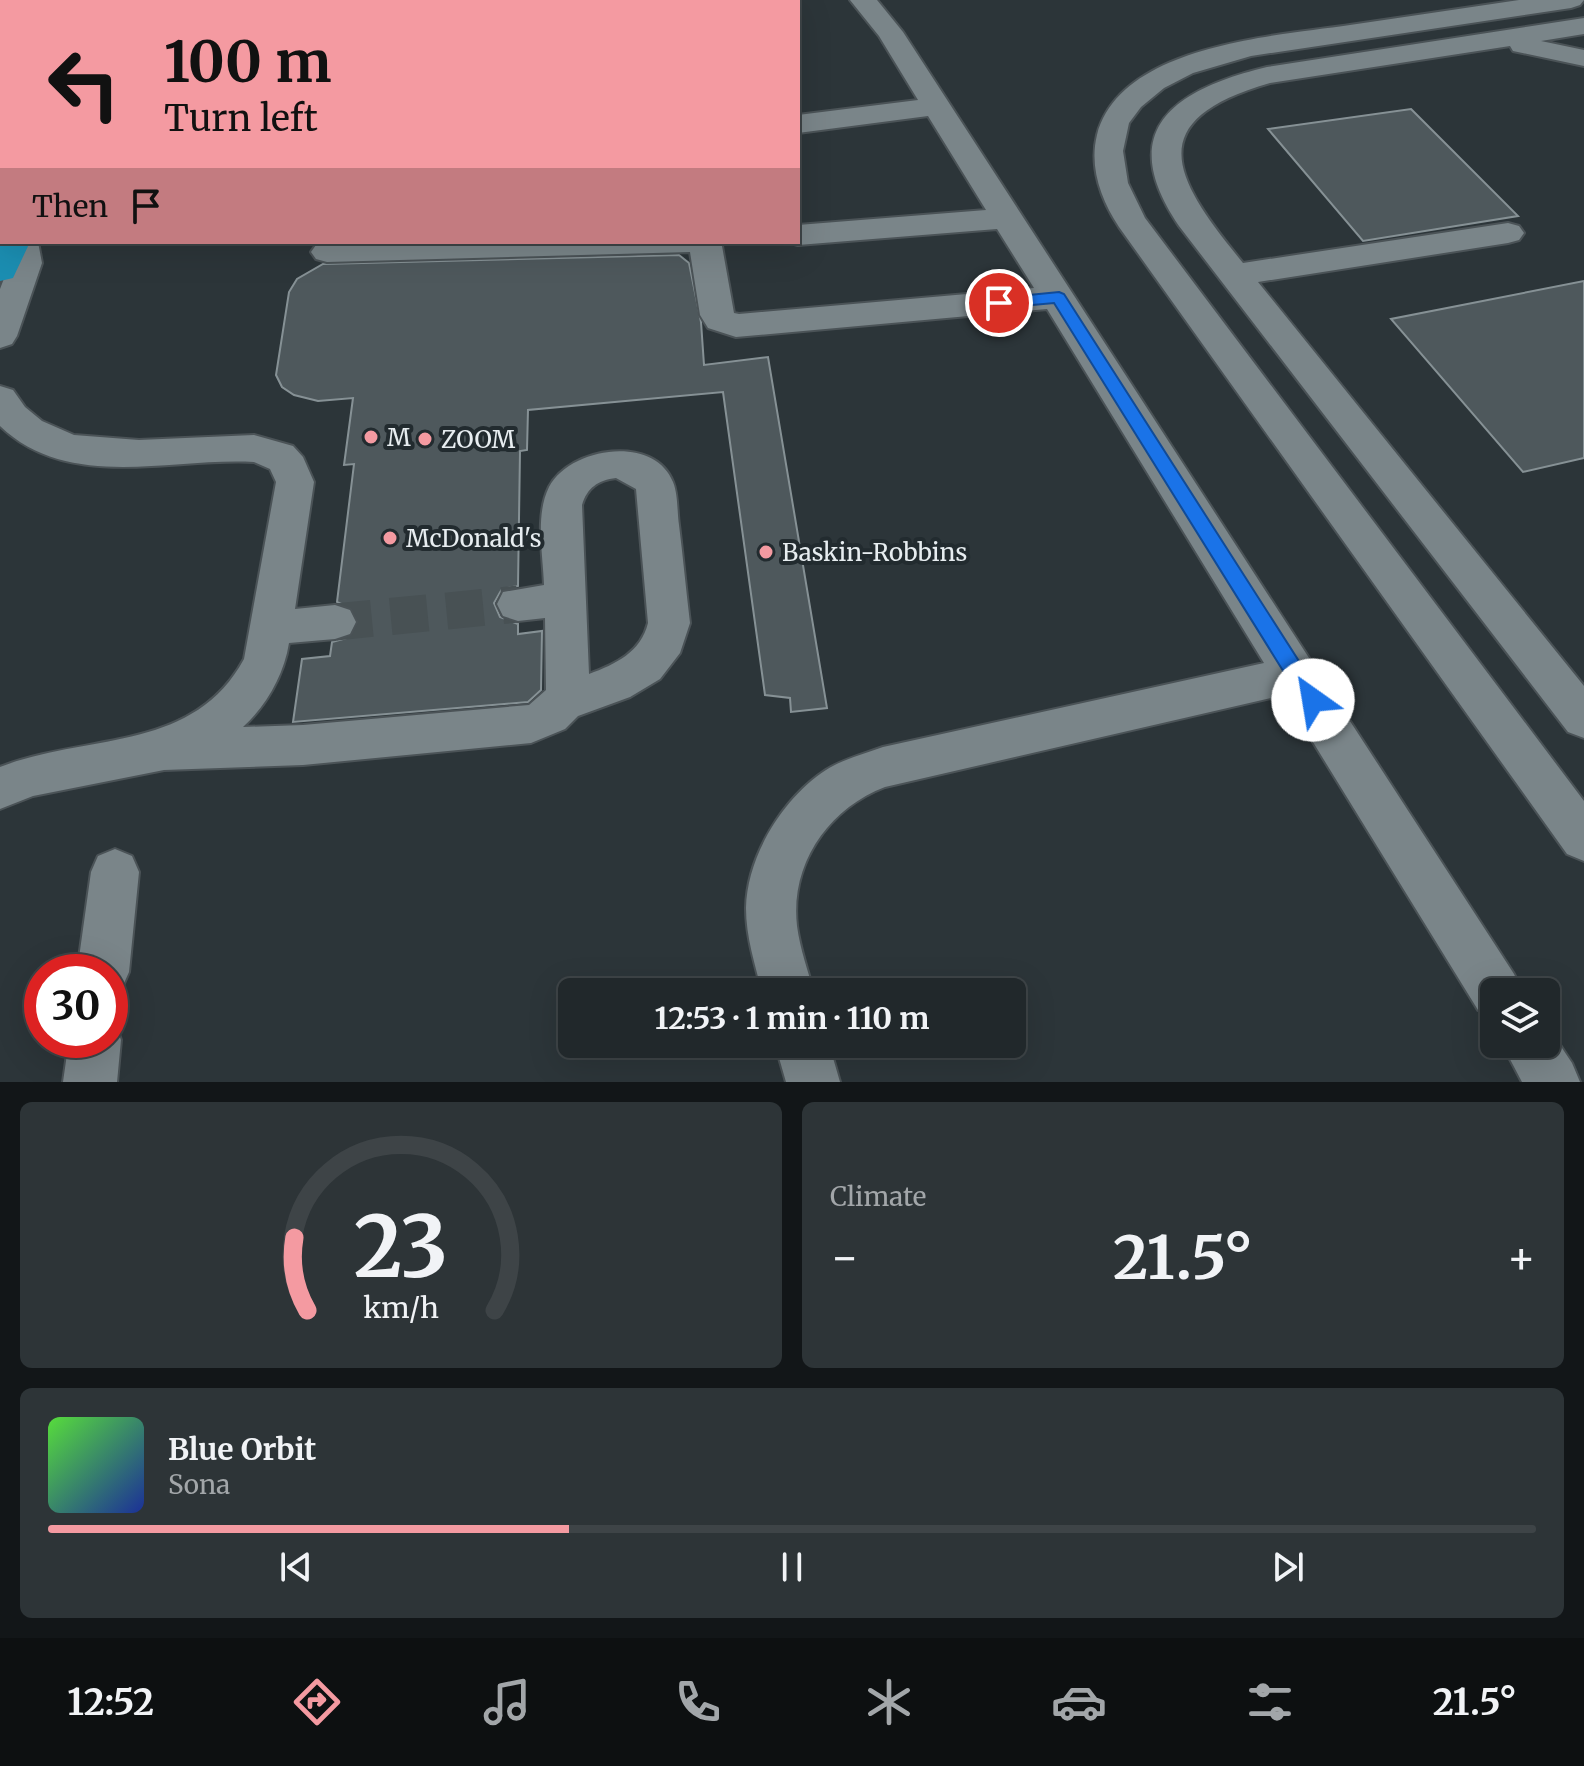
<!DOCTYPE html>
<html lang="en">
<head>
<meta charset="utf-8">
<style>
	:root { --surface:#21282b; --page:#2d3437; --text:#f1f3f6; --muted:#a2a6a9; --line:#3e4447; --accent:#f49aa1 }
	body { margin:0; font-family:Merriweather,serif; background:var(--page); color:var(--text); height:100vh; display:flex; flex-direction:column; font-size:30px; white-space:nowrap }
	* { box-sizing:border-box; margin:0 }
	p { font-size:26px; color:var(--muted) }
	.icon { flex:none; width:44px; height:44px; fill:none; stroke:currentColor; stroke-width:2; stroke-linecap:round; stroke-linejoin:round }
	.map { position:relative; height:1082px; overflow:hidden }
	.drawer { display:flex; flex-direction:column; gap:20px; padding:20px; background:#121618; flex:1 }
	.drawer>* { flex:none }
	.guide { position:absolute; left:0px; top:0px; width:800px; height:244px; box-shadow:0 8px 32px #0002,0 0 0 2px var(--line); background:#f49aa1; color:#111; overflow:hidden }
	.controls { position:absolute; left:1480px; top:978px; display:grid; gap:16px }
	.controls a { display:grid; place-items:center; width:80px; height:80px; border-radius:12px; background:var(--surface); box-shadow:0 8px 32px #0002,0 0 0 2px var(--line); font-size:40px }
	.speed { position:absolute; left:24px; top:954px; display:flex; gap:16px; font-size:40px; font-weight:700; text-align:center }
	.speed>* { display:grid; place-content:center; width:104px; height:104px; border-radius:50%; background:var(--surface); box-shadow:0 8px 32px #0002,0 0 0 2px var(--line); line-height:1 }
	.speed .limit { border:12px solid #d22; background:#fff; color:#111 }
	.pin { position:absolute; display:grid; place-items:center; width:68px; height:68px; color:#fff; margin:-34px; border:4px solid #fff; border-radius:50%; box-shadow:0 2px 8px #0007 }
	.me { position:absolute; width:88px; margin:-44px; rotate:328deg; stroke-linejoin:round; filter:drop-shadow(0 0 6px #0008) }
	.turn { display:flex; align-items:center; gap:28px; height:168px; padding:0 32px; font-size:36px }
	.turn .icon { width:104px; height:104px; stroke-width:2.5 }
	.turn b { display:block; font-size:56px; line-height:68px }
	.then { display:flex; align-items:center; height:76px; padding:0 32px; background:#0003; gap:16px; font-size:30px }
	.big { font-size:60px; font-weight:700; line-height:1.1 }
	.drawer .widget { flex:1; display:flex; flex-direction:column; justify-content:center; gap:12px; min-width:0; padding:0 28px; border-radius:12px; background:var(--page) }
	.drawer .dial { align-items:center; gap:0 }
	.dial svg { height:208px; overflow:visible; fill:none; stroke:var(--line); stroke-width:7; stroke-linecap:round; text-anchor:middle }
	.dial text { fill:var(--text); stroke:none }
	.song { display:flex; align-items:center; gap:24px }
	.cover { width:96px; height:96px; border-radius:12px; background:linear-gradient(135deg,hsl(110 70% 55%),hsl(230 70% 35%)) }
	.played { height:8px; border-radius:4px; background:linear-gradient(90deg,var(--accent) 35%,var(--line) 35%) }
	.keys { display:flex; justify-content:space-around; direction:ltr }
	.heat { display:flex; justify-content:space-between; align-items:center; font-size:44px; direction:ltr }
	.drawer .tiles { flex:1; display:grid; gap:20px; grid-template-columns:1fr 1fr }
	.widget:last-child { grid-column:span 2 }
	.trip { position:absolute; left:558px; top:978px; width:468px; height:80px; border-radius:12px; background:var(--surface); box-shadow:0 8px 32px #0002,0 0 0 2px var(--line); font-weight:700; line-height:80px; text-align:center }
	.tabs { display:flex; height:128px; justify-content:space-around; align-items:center; background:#0d1011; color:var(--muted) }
	.tabs .icon { width:56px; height:56px }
	.tabs .active { color:var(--accent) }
	.tabs b { font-size:36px; color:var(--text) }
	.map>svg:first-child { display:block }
	.building { fill:#4e585c; stroke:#869195; stroke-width:2 }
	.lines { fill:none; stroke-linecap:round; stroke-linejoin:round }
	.minor-tunnel { stroke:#485154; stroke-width:37; stroke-dasharray:37 19; stroke-linecap:butt }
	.minor-casing { stroke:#4b5357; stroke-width:4 }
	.highway-casing { stroke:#4b5357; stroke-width:4 }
	.minor { fill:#7a8589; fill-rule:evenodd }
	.highway { fill:#1b8eb2; fill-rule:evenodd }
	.route { fill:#1a73e8; stroke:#114b97; stroke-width:2 }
	.poi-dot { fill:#f49aa1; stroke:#222b2f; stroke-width:3 }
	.labels { text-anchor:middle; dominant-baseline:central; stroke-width:8; stroke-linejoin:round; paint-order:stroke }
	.poi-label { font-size:24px; fill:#e7edf0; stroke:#222b2f; text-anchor:start }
</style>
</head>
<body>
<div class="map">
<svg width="1584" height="1082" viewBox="0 0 1584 1082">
	<rect width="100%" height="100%" fill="#2c3539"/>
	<path class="building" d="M1411 109 1518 216 1363 241 1268 129Z
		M679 255 689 263 701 322 704 365 768 357 827 708 791 712 790 698 765 695 723 392 528 410 527 450 520 451 518 586 502 589 494 603 500 617 518 624V634L542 631 541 690 528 702 293 722 302 659 330 656 332 642 351 637 359 623 353 609 337 602 354 464 344 465 353 398 318 401 294 395 282 387 276 375 289 292 297 279 323 264Z
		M1584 281V458L1523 472 1391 319Z"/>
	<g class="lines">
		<path class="minor-tunnel" d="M335 622 518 604"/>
		<defs>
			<path id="minor" d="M850 0H877L903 32 1514 974 1522 992H1494V1017L1478 1010 1284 695 885 787C828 809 790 864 797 926 800 949 808 971 814 992H762C755 964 746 937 746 908 747 856 783 798 826 770 843 759 864 754 883 747L1264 663 1047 309 736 337 708 328 700 315 690 252 327 262 316 259 311 252 316 245 327 242H724L722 246 734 313 739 314 1034 288 997 229 798 245 787 242H798V225L986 210 928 116 798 133V115L918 100 879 36Z
				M1519 0H1584L1580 5 1571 8 1251 56 1193 73 1164 88 1141 107 1129 123 1123 151 1128 183 1145 218 1584 801V861L1567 854 1119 227C1101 200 1089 167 1097 135 1120 45 1275 36 1350 25 1407 17 1463 8 1519 0Z
				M1584 18V34L1541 41 1584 50V66L1513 51 1510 46 1270 83C1137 121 1176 181 1243 263L1508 223 1519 226 1524 233 1519 240 1508 243 1258 282 1584 686V738L1568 732 1179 226C1113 129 1176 89 1267 67Z
				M6 242H38L42 263 17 336 12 344 0 348V289L10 263Z
				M0 386 13 390 25 407 42 421 74 435 139 440 254 435 293 446 303 457 314 482 295 609 335 605 350 610 356 622 350 634 335 639 289 643C284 675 266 706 243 727L303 725 529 705 546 690 545 618 518 621 503 616 497 604 503 592 544 585C543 555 535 515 549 487 570 447 654 434 673 482 678 494 677 511 679 525 683 557 686 590 690 623L680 653 660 679 630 697 578 716 565 729 531 743 303 765 164 770 33 796 0 809V767C87 733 193 753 244 659L276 482 270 469 254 462C171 457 69 492 0 426ZM616 478 636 489 648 623C641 652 616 664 589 674L582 505C587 488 598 480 616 478Z
				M115 849 132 856 139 872 129 972 121 990 110 994V972H77L91 872 98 856Z
				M110 1020 114 1021 121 1040 117 1082H63L69 1040H110Z
				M1546 1024 1572 1063 1580 1082H1522L1502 1044H1546Z
				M775 1044H829L840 1082H786Z"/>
			<path id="highway" d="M0 61H2L0 83Z
				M0 234 2 242H30L13 278 0 281Z"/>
		</defs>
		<use href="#minor" class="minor-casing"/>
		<use href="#highway" class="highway-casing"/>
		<use href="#minor" class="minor"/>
		<use href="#highway" class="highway"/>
	</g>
	<path class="route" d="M1059 292 1064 294 1320 694 1323 700 1320 706 1313 709 1305 706 1054 303 999 308 991 303 999 298Z"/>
	<g class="poi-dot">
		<circle cx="371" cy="437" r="8"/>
		<circle cx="425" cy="439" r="8"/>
		<circle cx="390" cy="538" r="8"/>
		<circle cx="766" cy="552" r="8"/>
	</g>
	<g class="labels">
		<g class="poi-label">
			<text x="387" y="437">M</text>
			<text x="441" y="439">ZOOM</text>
			<text x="406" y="538">McDonald's</text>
			<text x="782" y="552">Baskin-Robbins</text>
		</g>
	</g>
</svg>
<div class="controls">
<a><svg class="icon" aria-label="layers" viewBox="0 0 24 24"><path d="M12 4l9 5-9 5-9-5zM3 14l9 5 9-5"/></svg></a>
</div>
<div class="speed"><div class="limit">30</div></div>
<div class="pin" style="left:999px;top:303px;background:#d93025"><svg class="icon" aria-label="arrive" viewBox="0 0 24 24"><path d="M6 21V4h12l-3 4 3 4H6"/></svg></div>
<svg class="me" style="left:1313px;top:700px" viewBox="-20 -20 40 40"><circle r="19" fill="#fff"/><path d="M0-13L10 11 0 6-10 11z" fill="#1a73e8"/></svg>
<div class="trip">12:53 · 1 min · 110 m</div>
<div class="guide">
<div class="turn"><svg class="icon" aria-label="left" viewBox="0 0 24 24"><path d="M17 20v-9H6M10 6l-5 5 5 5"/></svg><div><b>100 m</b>Turn left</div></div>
<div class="then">Then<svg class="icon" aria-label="arrive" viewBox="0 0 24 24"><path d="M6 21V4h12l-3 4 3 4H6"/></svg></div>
</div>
</div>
<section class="drawer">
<div class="tiles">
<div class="widget dial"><svg viewBox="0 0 100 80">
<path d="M14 69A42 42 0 1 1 86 69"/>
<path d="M14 69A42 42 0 0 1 9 41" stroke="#f49aa1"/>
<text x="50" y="56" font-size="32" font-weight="700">23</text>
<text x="50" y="72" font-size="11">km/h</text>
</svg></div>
<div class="widget"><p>Climate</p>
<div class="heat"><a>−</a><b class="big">21.5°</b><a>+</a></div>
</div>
<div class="widget">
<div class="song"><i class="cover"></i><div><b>Blue Orbit</b><p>Sona</p></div></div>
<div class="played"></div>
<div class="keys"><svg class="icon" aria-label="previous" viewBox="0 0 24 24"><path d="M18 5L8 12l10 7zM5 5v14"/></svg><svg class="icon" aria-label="pause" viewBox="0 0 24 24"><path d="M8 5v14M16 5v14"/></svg><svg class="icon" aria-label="next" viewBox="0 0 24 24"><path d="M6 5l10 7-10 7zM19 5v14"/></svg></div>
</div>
</div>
</section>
<nav class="tabs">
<b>12:52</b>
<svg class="icon active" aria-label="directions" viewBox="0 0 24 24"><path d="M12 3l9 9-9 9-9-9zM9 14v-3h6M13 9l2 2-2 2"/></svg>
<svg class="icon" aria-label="music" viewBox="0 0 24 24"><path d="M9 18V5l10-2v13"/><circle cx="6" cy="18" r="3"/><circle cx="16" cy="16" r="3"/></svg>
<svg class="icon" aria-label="phone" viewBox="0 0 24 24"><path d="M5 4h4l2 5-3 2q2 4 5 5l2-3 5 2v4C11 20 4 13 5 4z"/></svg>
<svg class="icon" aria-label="climate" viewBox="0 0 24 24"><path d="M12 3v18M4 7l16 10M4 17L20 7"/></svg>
<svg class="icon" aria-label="car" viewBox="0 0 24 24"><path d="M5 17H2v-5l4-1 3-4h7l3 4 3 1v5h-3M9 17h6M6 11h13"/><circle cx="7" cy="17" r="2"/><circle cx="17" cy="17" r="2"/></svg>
<svg class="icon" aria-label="filters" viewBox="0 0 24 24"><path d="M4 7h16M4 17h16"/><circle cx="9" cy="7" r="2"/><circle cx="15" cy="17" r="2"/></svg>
<b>21.5°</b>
</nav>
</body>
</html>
